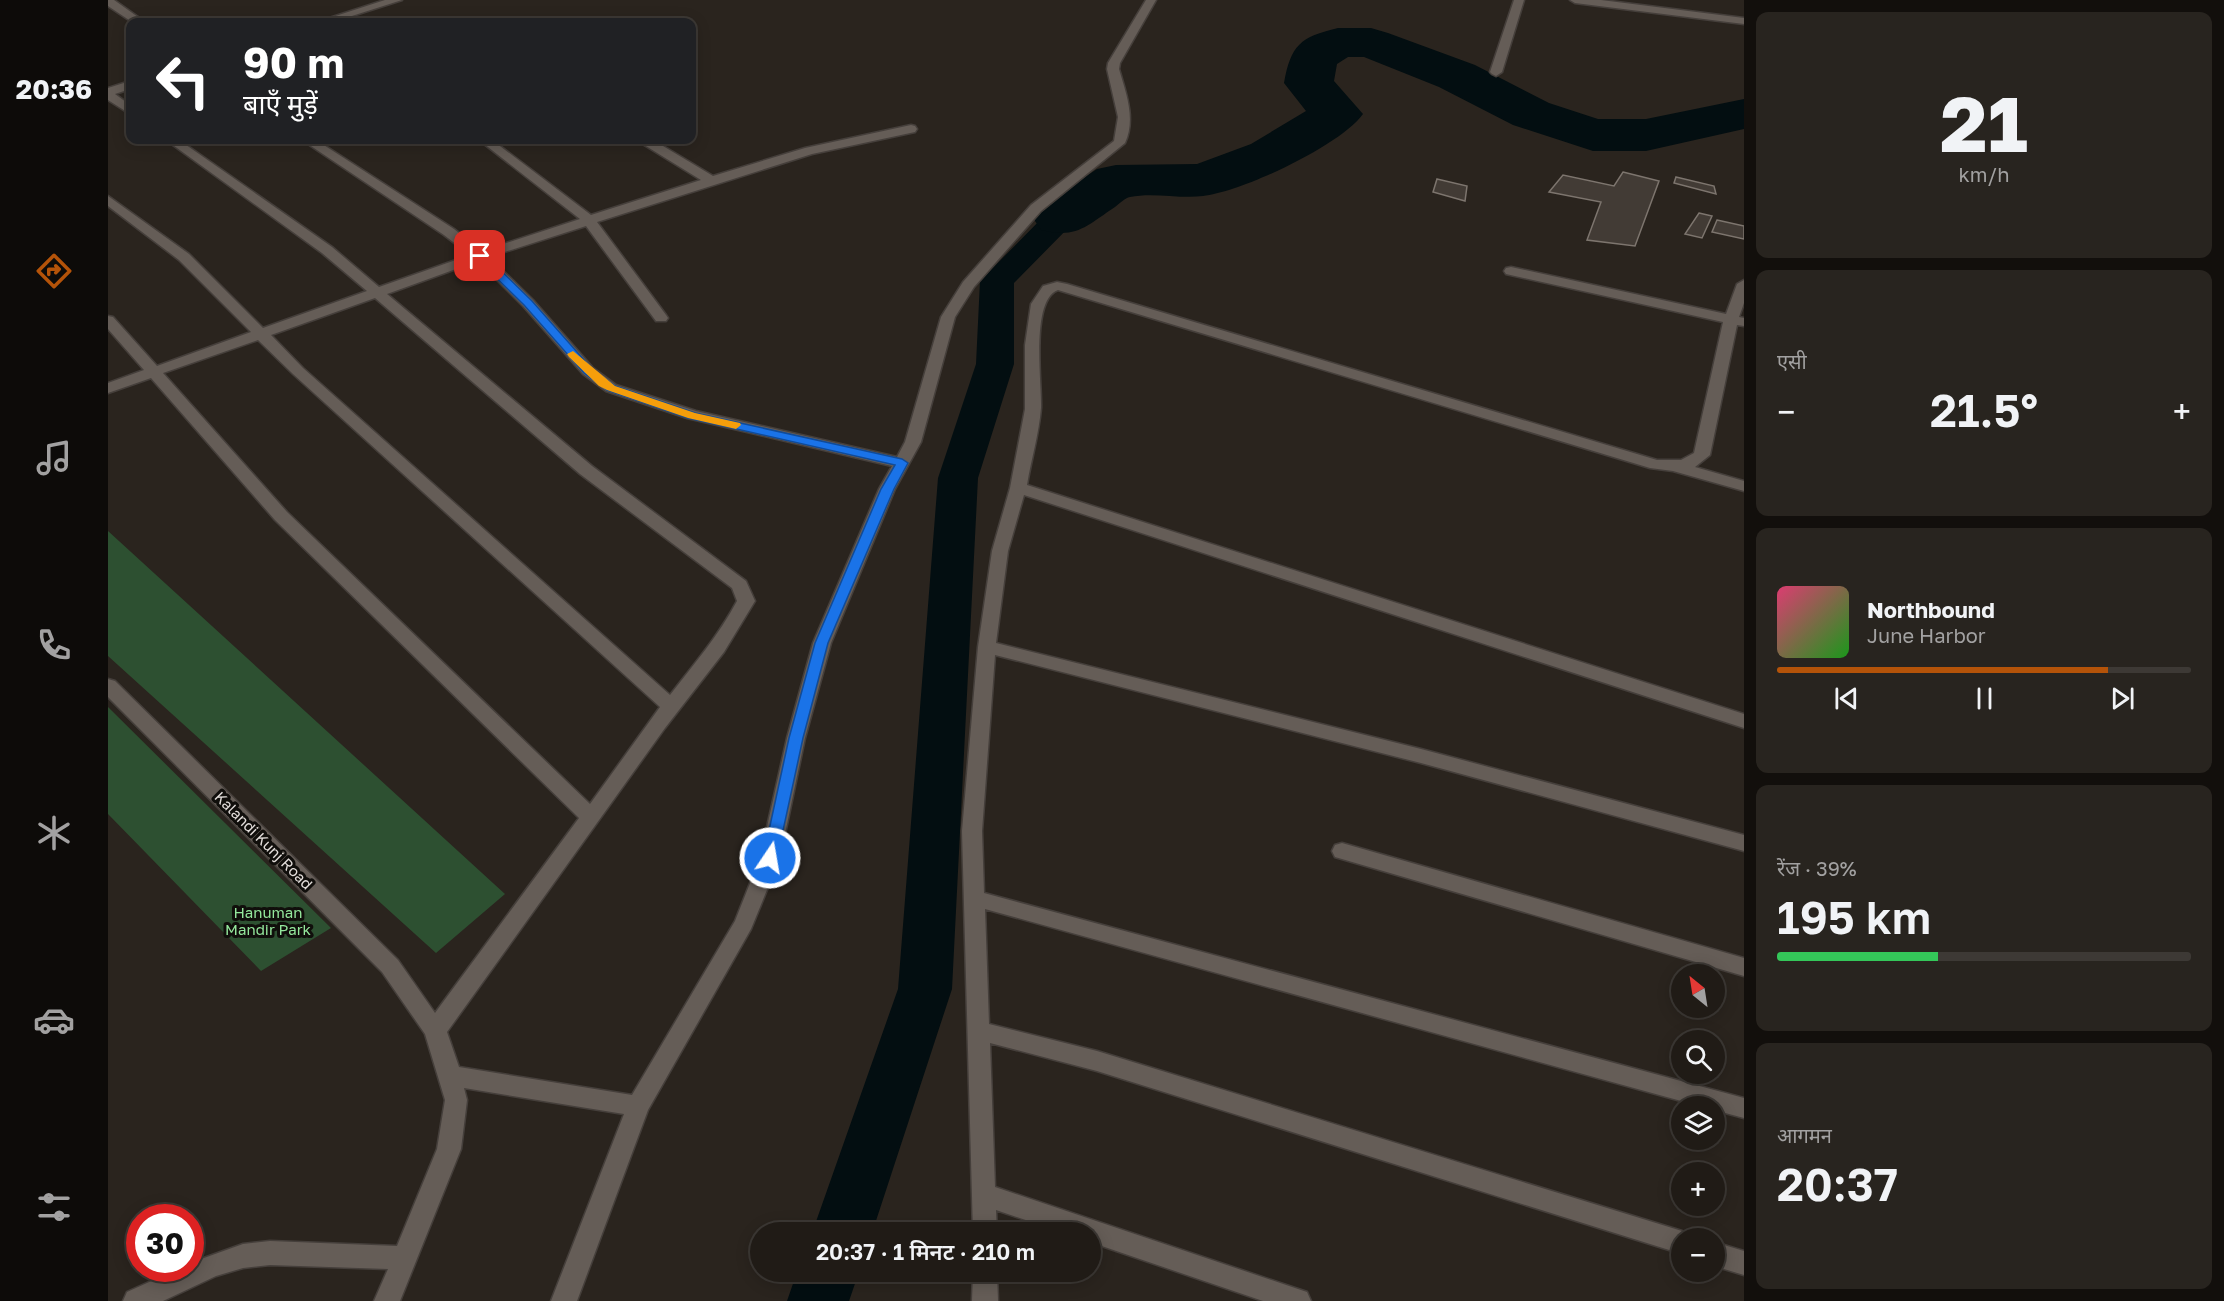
<!DOCTYPE html>
<html lang="hi">
<head>
<meta charset="utf-8">
<style>
	:root { --surface:#201b16; --page:#28241f; --text:#f1f3f6; --muted:#a2a1a1; --line:#3d3935; --accent:#b45309 }
	body { margin:0; font-family:"Golos Text","Noto Sans Devanagari",sans-serif; background:var(--page); color:var(--text); height:100vh; display:flex; flex-direction:column; font-size:22px; white-space:nowrap }
	* { box-sizing:border-box; margin:0 }
	p { font-size:20px; color:var(--muted) }
	.icon { flex:none; width:33px; height:33px; fill:none; stroke:currentColor; stroke-width:2; stroke-linecap:round; stroke-linejoin:round }
	.map { position:relative; flex:1; overflow:hidden }
	.side { display:flex; flex-direction:column; gap:12px; padding:12px; background:#120f0c; width:480px }
	.side>* { flex:none }
	.hud { position:absolute; left:18px; top:18px; width:570px; height:126px; border-radius:12px; box-shadow:0 3px 15px #0003,0 0 0 2px var(--line); background:#202124; color:#fff; overflow:hidden }
	.needle { width:39px; rotate:330deg }
	.controls { position:absolute; left:1563px; top:964px; display:grid; gap:12px }
	.controls a { display:grid; place-items:center; width:54px; height:54px; border-radius:50%; background:var(--surface); box-shadow:0 3px 15px #0003,0 0 0 2px var(--line); font-size:30px }
	.speed { position:absolute; left:18px; top:1204px; display:flex; gap:12px; font-size:30px; font-weight:700; text-align:center }
	.speed>* { display:grid; place-content:center; width:78px; height:78px; border-radius:50%; background:var(--surface); box-shadow:0 3px 15px #0003,0 0 0 2px var(--line); line-height:1 }
	.speed .limit { border:9px solid #d22; background:#fff; color:#111 }
	.pin { position:absolute; display:grid; place-items:center; width:51px; height:51px; color:#fff; margin:-26px; border-radius:12px; box-shadow:0 3px 9px #0006 }
	.me { position:absolute; width:66px; margin:-33px; rotate:12deg; stroke-linejoin:round; filter:drop-shadow(0 0 4px #0008) }
	.turn { display:flex; align-items:center; gap:21px; height:126px; padding:0 18px; font-size:27px }
	.turn .icon { width:78px; height:78px; stroke-width:2.5 }
	.turn b { display:block; font-size:42px; line-height:51px }
	.big { font-size:45px; font-weight:600; line-height:1.1 }
	.side .tile { flex:1; display:flex; flex-direction:column; justify-content:center; gap:9px; min-width:0; padding:0 21px; border-radius:12px; background:var(--page) }
	.side .dial { align-items:center; gap:0 }
	.dial b { font-size:78px; line-height:1 }
	.song { display:flex; align-items:center; gap:18px }
	.cover { width:72px; height:72px; border-radius:9px; background:linear-gradient(135deg,hsl(340 70% 55%),hsl(120 70% 35%)) }
	.played { height:6px; border-radius:3px; background:linear-gradient(90deg,var(--accent) 80%,var(--line) 80%) }
	.keys { display:flex; justify-content:space-around; direction:ltr }
	.heat { display:flex; justify-content:space-between; align-items:center; font-size:33px; direction:ltr }
	.charge { height:9px; border-radius:4px; background:linear-gradient(90deg,#34c759 39%,var(--line) 0) }
	.trip { position:absolute; left:642px; top:1222px; width:351px; height:60px; border-radius:30px; background:var(--surface); box-shadow:0 3px 15px #0003,0 0 0 2px var(--line); font-weight:600; line-height:60px; text-align:center }
	main { display:flex; flex:1; min-height:0 }
	.dock { display:flex; flex-direction:column; width:108px; justify-content:space-around; align-items:center; background:#0d0b09; color:var(--muted) }
	.dock .icon { width:42px; height:42px }
	.dock .on { color:var(--accent) }
	.dock b { font-size:27px; color:var(--text) }
	.map>svg:first-child { display:block }
	.green { fill:#2d5031 }
	.lines { fill:none; stroke-linecap:round; stroke-linejoin:round }
	.canal { fill:#030e11; fill-rule:evenodd }
	.river { fill:#030e11; fill-rule:evenodd }
	.building { fill:#423b35; stroke:#7d756e; stroke-width:1.5 }
	.minor-casing { stroke:#453f3b; stroke-width:3 }
	.minor { fill:#655d57; fill-rule:evenodd }
	.route { fill:#1a73e8; stroke:#114b97; stroke-width:1.5 }
	.slow { fill:#f59e0b }
	.labels { text-anchor:middle; dominant-baseline:central; stroke-width:6; stroke-linejoin:round; paint-order:stroke }
	.street-label { font-size:15px; fill:#e3dedb; stroke:#100e0b }
	.park-label { font-size:15px; fill:#94e79c; stroke:#100e0b }
</style>
</head>
<body>
<main>
<nav class="dock">
<b>20:36</b>
<svg class="icon on" aria-label="directions" viewBox="0 0 24 24"><path d="M12 3l9 9-9 9-9-9zM9 14v-3h6M13 9l2 2-2 2"/></svg>
<svg class="icon" aria-label="music" viewBox="0 0 24 24"><path d="M9 18V5l10-2v13"/><circle cx="6" cy="18" r="3"/><circle cx="16" cy="16" r="3"/></svg>
<svg class="icon" aria-label="phone" viewBox="0 0 24 24"><path d="M5 4h4l2 5-3 2q2 4 5 5l2-3 5 2v4C11 20 4 13 5 4z"/></svg>
<svg class="icon" aria-label="climate" viewBox="0 0 24 24"><path d="M12 3v18M4 7l16 10M4 17L20 7"/></svg>
<svg class="icon" aria-label="car" viewBox="0 0 24 24"><path d="M5 17H2v-5l4-1 3-4h7l3 4 3 1v5h-3M9 17h6M6 11h13"/><circle cx="7" cy="17" r="2"/><circle cx="17" cy="17" r="2"/></svg>
<svg class="icon" aria-label="filters" viewBox="0 0 24 24"><path d="M4 7h16M4 17h16"/><circle cx="9" cy="7" r="2"/><circle cx="15" cy="17" r="2"/></svg>
</nav>
<div class="map">
<svg width="1636" height="1301" viewBox="0 0 1636 1301">
	<rect width="100%" height="100%" fill="#2a241e"/>
	<path class="green" d="M0 531 397 894 328 953 0 656Z
		M0 707 223 928 153 971 0 814Z"/>
	<g class="lines">
		<path class="canal" d="M953 208 965 211 970 218 906 283V364L870 478 844 989 764 1233H704L790 989 830 478 868 364 872 281 941 211Z
			M689 1272H751L741 1301H679Z"/>
		<path class="river" d="M1230 28H1263L1280 33 1367 65 1441 103 1490 119H1538L1636 99V129L1538 151H1485L1405 125 1331 87 1256 57H1240L1229 64 1226 81 1255 114C1233 145 1134 192 1095 196 1072 199 1045 192 1022 197 1017 198 1011 204 1007 207 978 226 969 239 933 230L925 218 933 206 989 169 1008 165 1089 164 1143 144 1198 111 1176 83C1183 45 1192 37 1230 28Z"/>
	</g>
	<path class="building" d="M1515 172 1551 181 1527 246 1479 240 1493 202 1441 192 1455 175 1506 186Z
		M1568 177 1606 186 1608 194 1566 183Z
		M1329 179 1359 186 1357 201 1325 192Z
		M1591 213 1604 216 1594 238 1577 234Z
		M1609 220 1636 226V239L1604 232Z"/>
	<g class="lines">
		<defs>
			<path id="minor" d="M0 0H6L37 22H24L0 6Z
				M277 0H294L225 22H209Z
				M1038 0H1048L1012 63 1011 69C1018 93 1028 119 1017 143L933 211 866 287 847 317 813 442 787 489 723 643 697 738 672 858 643 929 540 1110 469 1301H443L516 1114 356 1088 359 1100 353 1149 292 1301H266L280 1269 162 1265 135 1268 108 1276 55 1301H15L19 1292 70 1269H82V1263L135 1244 162 1241 289 1246 329 1149 337 1100 317 1034 274 972 0 697V679L7 681 290 960 327 1013 471 818 167 520 43 378 0 393V383L36 370 0 329V316L5 317 49 366 143 332 71 260 0 206V196L81 254 155 328 259 291 214 253 58 140H71L224 247 271 287 362 255 336 235 194 140H208L346 229 374 251 472 219 371 140H384L483 215 593 180 533 143 531 140H545L605 176 697 148 803 125 807 126 809 129 807 132 704 154 489 222 558 315 560 318 558 321H548L478 226 381 257 425 300 485 368 508 385 588 411 789 457 797 442 833 317 855 282 923 205 1006 141 1010 117 999 69 1000 63ZM370 261 415 306 475 374 498 391 579 418 784 466 771 489 705 643 679 738 652 858 627 921 524 1095 351 1067 339 1032 557 728 616 652 647 601 638 581 484 466 279 294ZM267 298 472 474 624 588 629 601C611 635 586 664 562 695L195 368 163 335ZM150 340 185 374 552 707 482 804 179 512 55 373Z
				M1406 0H1416L1394 72 1388 76 1384 74 1382 72Z
				M1462 0H1493L1636 18V24L1467 3Z
				M22 81V89L7 94 22 105V114L0 100V88Z
				M1403 267 1618 314 1629 284 1636 280V303L1631 317 1636 318V326L1629 325 1602 455 1587 467 1636 481V491L1565 471 1542 468 950 290C922 300 934 384 933 408 931 434 923 460 919 485L1636 714V728L916 495 900 551 888 643 1313 749 1636 835V851L1313 763 887 655 874 831 876 893 1636 1098V1118L1606 1110V1107H1595L877 909 881 1024 989 1051 1574 1231 1583 1235 1584 1239H1574V1254L989 1071 882 1043 887 1187 1190 1289 1199 1292 1203 1301H1155L982 1242V1233H956L888 1210 889 1233H865L854 831 870 647 884 551 902 488 917 409V345L923 304 935 286 949 282 959 284 1549 460H1573L1586 453 1615 322 1398 274 1396 271 1398 268Z
				M1234 843 1636 958V976L1227 857 1224 851 1227 845Z
				M1606 1242 1636 1251V1275L1606 1266Z
				M865 1272H889L890 1301H864Z"/>
		</defs>
		<use href="#minor" class="minor-casing"/>
		<use href="#minor" class="minor"/>
	</g>
	<path class="route" d="M372 253 376 254 424 301 484 369 507 386 587 413 794 459 800 463 786 489 720 643 695 738 668 863H657L655 858 681 738 707 643 773 489 787 465 580 418 499 390 476 373 416 305 368 258V254Z"/>
	<path class="slow" d="M465 351 507 386 587 413 632 423 633 425 628 429 580 418 499 390 491 386 461 357 459 354Z"/>
	<g class="labels">
		<g class="street-label">
			<text transform="translate(156 840) rotate(45)">Kalandi Kunj Road</text>
		</g>
		<g class="park-label">
			<text x="160" y="912">Hanuman<tspan x="160" dy="17">Mandir Park</tspan></text>
		</g>
	</g>
</svg>
<div class="controls">
<a><svg class="needle" viewBox="-14 -14 28 28"><path d="M0-13l5 13h-10z" fill="#e53935"/><path d="M0 13l5-13h-10z" fill="#a2a1a1"/></svg></a>
<a><svg class="icon" aria-label="search" viewBox="0 0 24 24"><circle cx="10" cy="10" r="6"/><path d="M15 15l6 6"/></svg></a>
<a><svg class="icon" aria-label="layers" viewBox="0 0 24 24"><path d="M12 4l9 5-9 5-9-5zM3 14l9 5 9-5"/></svg></a>
<a>+</a>
<a>−</a>
</div>
<div class="speed"><div class="limit">30</div></div>
<div class="pin" style="left:372px;top:256px;background:#d93025"><svg class="icon" aria-label="arrive" viewBox="0 0 24 24"><path d="M6 21V4h12l-3 4 3 4H6"/></svg></div>
<svg class="me" style="left:662px;top:858px" viewBox="-20 -20 40 40"><circle r="17" fill="#1a73e8" stroke="#fff" stroke-width="3"/><path d="M0-11L8 9 0 5-8 9z" fill="#fff"/></svg>
<div class="trip">20:37 · 1 मिनट · 210 m</div>
<div class="hud">
<div class="turn"><svg class="icon" aria-label="left" viewBox="0 0 24 24"><path d="M17 20v-9H6M10 6l-5 5 5 5"/></svg><div><b>90 m</b>बाएँ मुड़ें</div></div>
</div>
</div>
<section class="side">
<div class="tile dial"><b>21</b><p>km/h</p></div>
<div class="tile"><p>एसी</p>
<div class="heat"><a>−</a><b class="big">21.5°</b><a>+</a></div>
</div>
<div class="tile">
<div class="song"><i class="cover"></i><div><b>Northbound</b><p>June Harbor</p></div></div>
<div class="played"></div>
<div class="keys"><svg class="icon" aria-label="previous" viewBox="0 0 24 24"><path d="M18 5L8 12l10 7zM5 5v14"/></svg><svg class="icon" aria-label="pause" viewBox="0 0 24 24"><path d="M8 5v14M16 5v14"/></svg><svg class="icon" aria-label="next" viewBox="0 0 24 24"><path d="M6 5l10 7-10 7zM19 5v14"/></svg></div>
</div>
<div class="tile"><p>रेंज · 39%</p><b class="big">195 km</b><div class="charge"></div></div>
<div class="tile"><p>आगमन</p><b class="big">20:37</b></div>
</section>
</main>
</body>
</html>
